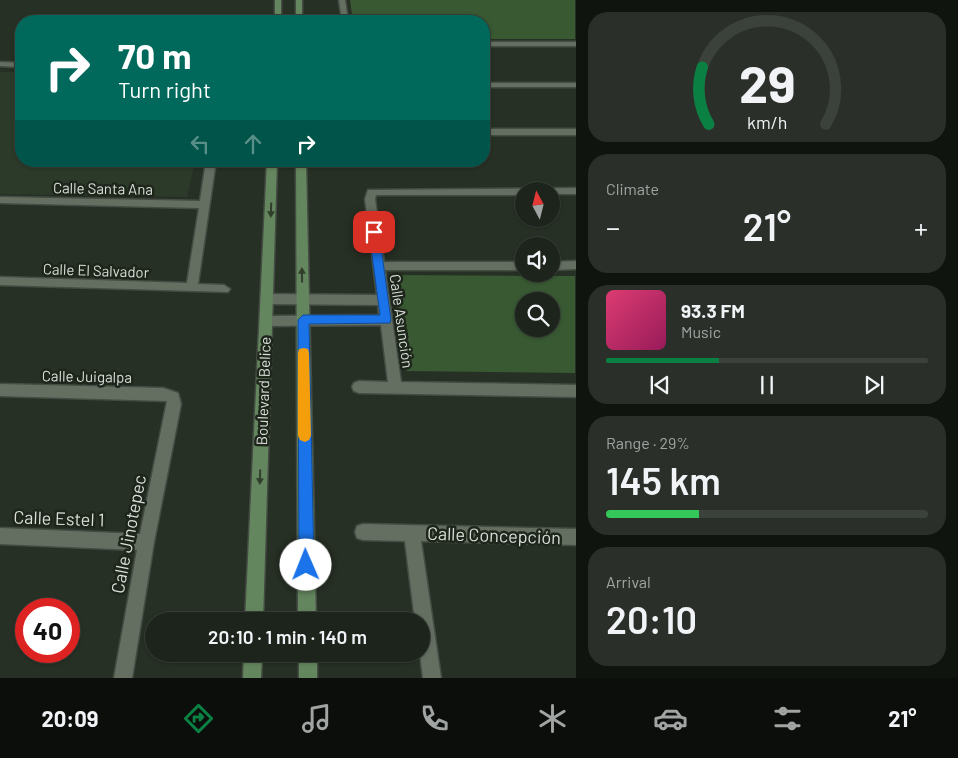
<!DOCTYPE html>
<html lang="en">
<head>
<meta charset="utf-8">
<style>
	:root { --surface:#1d241c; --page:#2a3029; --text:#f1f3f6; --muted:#a0a4a3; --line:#3b413b; --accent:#0b8043 }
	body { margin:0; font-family:Barlow,sans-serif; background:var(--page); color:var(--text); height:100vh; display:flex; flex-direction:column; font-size:19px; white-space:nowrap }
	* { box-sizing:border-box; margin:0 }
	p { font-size:16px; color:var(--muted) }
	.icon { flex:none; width:28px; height:28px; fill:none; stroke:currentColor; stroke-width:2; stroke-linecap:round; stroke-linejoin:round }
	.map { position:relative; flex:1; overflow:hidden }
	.drawer { display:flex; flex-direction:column; gap:12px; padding:12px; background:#10140f; width:382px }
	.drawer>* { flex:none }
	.hud { position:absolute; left:15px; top:15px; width:475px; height:152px; border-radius:20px; box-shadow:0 1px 4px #0004,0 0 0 1px var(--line); background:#00695c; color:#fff; overflow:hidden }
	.needle { width:32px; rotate:353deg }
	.tools { position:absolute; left:515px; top:182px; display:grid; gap:10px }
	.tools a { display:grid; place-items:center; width:45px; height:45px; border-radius:50%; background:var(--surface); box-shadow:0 1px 4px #0004,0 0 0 1px var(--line); font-size:25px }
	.speed { position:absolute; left:15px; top:598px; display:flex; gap:10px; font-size:25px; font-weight:700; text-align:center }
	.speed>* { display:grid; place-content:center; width:65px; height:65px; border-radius:50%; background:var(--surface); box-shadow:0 1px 4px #0004,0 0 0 1px var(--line); line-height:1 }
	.speed .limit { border:8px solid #d22; background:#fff; color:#111 }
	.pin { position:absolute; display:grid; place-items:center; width:42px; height:42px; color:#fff; margin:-21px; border-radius:10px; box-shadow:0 2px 8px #0006 }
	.me { position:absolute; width:55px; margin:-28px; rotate:359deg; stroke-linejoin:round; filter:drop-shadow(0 0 4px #0008) }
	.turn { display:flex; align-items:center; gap:18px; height:105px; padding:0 20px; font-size:22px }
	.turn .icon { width:65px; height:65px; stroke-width:2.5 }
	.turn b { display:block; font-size:35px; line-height:42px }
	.lanes { display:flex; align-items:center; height:48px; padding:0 20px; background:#0003; justify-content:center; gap:25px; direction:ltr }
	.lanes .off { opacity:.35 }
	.big { font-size:38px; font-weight:600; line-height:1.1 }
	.drawer .card { flex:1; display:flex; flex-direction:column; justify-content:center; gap:8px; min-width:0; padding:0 18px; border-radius:20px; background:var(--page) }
	.drawer .dial { align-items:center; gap:0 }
	.dial svg { height:130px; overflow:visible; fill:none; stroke:var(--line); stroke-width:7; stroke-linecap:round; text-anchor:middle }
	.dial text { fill:var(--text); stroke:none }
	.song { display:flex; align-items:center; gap:15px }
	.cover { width:60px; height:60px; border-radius:8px; background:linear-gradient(135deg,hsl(340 70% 55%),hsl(330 70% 35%)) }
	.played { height:5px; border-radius:2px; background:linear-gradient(90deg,var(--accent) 35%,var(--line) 35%) }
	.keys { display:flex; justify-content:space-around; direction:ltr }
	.heat { display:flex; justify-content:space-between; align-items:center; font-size:28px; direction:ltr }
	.charge { height:8px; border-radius:4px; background:linear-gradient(90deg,#34c759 29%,var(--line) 0) }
	.trip { position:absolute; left:145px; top:612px; width:285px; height:50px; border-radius:25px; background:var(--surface); box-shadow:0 1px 4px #0004,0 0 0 1px var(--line); font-weight:600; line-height:50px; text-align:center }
	.tab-bar { display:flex; height:80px; justify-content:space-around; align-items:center; background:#0c0e0b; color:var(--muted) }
	.tab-bar .icon { width:35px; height:35px }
	.tab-bar .current { color:var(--accent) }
	.tab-bar b { font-size:22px; color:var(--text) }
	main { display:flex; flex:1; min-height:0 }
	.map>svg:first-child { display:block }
	.built { fill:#2c3a2a }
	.green { fill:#385932; fill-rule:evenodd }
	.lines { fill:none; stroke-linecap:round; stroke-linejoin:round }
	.street-casing { stroke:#444c43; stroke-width:3 }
	.secondary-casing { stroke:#444c43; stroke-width:3 }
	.street { fill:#646f62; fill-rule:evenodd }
	.secondary { fill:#64865e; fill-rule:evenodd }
	.oneway { fill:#303e2c }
	.route { fill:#1a73e8; stroke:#114b97 }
	.slow { fill:#f59e0b }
	.labels { text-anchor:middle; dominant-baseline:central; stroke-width:5; stroke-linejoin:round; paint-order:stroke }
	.street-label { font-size:15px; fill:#d9dfd8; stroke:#1e261c }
	.near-street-label { font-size:18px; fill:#d9dfd8; stroke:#1e261c }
</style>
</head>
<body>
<main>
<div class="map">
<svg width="576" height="678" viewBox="0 0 576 678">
	<rect width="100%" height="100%" fill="#273025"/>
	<path class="built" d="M0 72H21V161H195L187 197 0 194Z"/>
	<path class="green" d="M350 0H575V39H484V21H353Z
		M391 275 575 276V373L407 371ZM524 301H551V329H524Z"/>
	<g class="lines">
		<defs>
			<path id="street" d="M339 0H345L348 21H342Z
				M484 42H576V46H484Z
				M0 62 21 63V67L0 66Z
				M484 83H576V87H484Z
				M484 129H576V135H484Z
				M206 161H216L198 284 224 285 230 289 228 292 0 285V277L187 283 199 208 0 203V197L200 201Z
				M576 188V194H551V191H524V195H376L375 199 384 262H524V270H385L401 382 576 385V397L359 393 354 391 352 387 354 383 359 381 388 382 381 325 266 326 262 324 260 321 262 318 266 316 379 315 378 305 267 304 263 302 261 299 263 296 267 294 377 295 365 199 368 190Z
				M576 261V269L551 270V262Z
				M0 384 163 388 178 393 181 404 154 542 132 678H114L137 550 0 544V528L140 534 167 401 0 396Z
				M363 524 576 529V545L421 541 441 678H423L420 654H421V621H415L405 541 363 540 357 538 355 532 357 526Z"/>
			<path id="secondary" d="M275 0H281V21H275Z
				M296 0H302V21H296Z
				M267 161H277L263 621H245Z
				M296 161H306L316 621H298Z
				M244 654H262L261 678H243Z
				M299 654H317V678H299Z"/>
		</defs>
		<use href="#street" class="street-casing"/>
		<use href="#secondary" class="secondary-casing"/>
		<use href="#street" class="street"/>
		<use href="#secondary" class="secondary"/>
	</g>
	<defs><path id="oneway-solid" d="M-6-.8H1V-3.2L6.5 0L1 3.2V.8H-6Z" transform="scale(1.25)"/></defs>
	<g class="oneway">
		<use href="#oneway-solid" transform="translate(271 210) rotate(92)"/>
		<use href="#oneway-solid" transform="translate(302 275) rotate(-91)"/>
		<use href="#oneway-solid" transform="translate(260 477) rotate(92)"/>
	</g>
	<path class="route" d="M374 229 379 232 391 320 390 323 309 324 314 565 312 570 306 572 301 570 299 565 298 320 303 315H380L369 232Z"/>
	<path class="slow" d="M304 348 308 349 309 353 311 436 309 440 305 442 300 440 298 436V353L299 349Z"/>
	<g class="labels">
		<g class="street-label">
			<text transform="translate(103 188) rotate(1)">Calle Santa Ana</text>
			<text transform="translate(96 270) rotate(2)">Calle El Salvador</text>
			<text transform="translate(402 321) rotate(82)">Calle Asunción</text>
			<text transform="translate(87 376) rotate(1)">Calle Juigalpa</text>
			<text transform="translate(263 391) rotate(-88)">Boulevard Belice</text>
		</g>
		<g class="near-street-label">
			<text transform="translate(59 518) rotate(2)">Calle Estel 1</text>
			<text transform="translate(128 534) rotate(-79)">Calle Jinotepec</text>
			<text transform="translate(494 535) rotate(2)">Calle Concepción</text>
		</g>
	</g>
</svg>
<div class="tools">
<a><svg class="needle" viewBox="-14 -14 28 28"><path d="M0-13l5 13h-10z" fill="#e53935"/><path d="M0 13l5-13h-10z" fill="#a0a4a3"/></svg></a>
<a><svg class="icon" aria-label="sound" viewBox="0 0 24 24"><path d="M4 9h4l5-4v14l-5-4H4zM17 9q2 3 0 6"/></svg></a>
<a><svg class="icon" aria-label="search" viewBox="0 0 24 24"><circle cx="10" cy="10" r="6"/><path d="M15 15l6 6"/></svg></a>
</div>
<div class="speed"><div class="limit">40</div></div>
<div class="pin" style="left:374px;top:232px;background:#d93025"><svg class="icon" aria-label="arrive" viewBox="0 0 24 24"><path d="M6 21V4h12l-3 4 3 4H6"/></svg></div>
<svg class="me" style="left:306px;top:565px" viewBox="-20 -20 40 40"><circle r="19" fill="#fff"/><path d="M0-13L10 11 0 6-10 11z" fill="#1a73e8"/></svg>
<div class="trip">20:10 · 1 min · 140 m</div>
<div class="hud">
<div class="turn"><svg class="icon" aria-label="right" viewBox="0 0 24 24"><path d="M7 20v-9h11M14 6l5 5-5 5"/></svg><div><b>70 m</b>Turn right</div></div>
<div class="lanes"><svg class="icon off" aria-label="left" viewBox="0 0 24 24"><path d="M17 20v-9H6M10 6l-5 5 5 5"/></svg><svg class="icon off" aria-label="ahead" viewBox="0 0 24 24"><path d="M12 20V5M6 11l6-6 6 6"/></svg><svg class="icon" aria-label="right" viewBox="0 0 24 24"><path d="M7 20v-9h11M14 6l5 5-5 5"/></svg></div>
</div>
</div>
<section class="drawer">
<div class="card dial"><svg viewBox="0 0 100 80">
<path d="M14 69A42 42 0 1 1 86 69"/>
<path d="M14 69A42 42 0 0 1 10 34" stroke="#0b8043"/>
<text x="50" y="56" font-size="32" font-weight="700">29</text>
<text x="50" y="72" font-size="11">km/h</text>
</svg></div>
<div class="card"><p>Climate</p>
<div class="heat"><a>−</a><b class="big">21°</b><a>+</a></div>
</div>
<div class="card">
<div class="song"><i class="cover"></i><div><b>93.3 FM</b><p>Music</p></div></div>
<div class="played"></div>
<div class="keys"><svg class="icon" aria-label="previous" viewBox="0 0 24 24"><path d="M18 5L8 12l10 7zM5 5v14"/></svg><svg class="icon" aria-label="pause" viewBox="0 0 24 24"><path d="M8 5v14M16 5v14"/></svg><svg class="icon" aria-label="next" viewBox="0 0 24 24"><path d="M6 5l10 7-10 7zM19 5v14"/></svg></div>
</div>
<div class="card"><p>Range · 29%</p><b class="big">145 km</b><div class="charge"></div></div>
<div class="card"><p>Arrival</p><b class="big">20:10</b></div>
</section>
</main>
<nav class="tab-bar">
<b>20:09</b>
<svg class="icon current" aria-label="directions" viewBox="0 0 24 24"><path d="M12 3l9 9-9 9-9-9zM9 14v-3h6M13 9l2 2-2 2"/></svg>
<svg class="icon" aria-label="music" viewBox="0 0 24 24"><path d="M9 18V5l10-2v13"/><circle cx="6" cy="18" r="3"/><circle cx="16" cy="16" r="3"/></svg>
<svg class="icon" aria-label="phone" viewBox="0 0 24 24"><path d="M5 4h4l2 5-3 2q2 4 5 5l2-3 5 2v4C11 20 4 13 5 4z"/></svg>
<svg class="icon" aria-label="climate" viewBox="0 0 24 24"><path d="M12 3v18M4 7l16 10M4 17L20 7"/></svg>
<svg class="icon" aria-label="car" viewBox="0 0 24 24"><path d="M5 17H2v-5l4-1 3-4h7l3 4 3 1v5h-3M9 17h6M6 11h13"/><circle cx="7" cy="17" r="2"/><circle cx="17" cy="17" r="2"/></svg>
<svg class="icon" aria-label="filters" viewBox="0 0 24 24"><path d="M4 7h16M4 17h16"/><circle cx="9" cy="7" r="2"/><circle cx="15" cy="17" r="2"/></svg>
<b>21°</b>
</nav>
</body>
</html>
